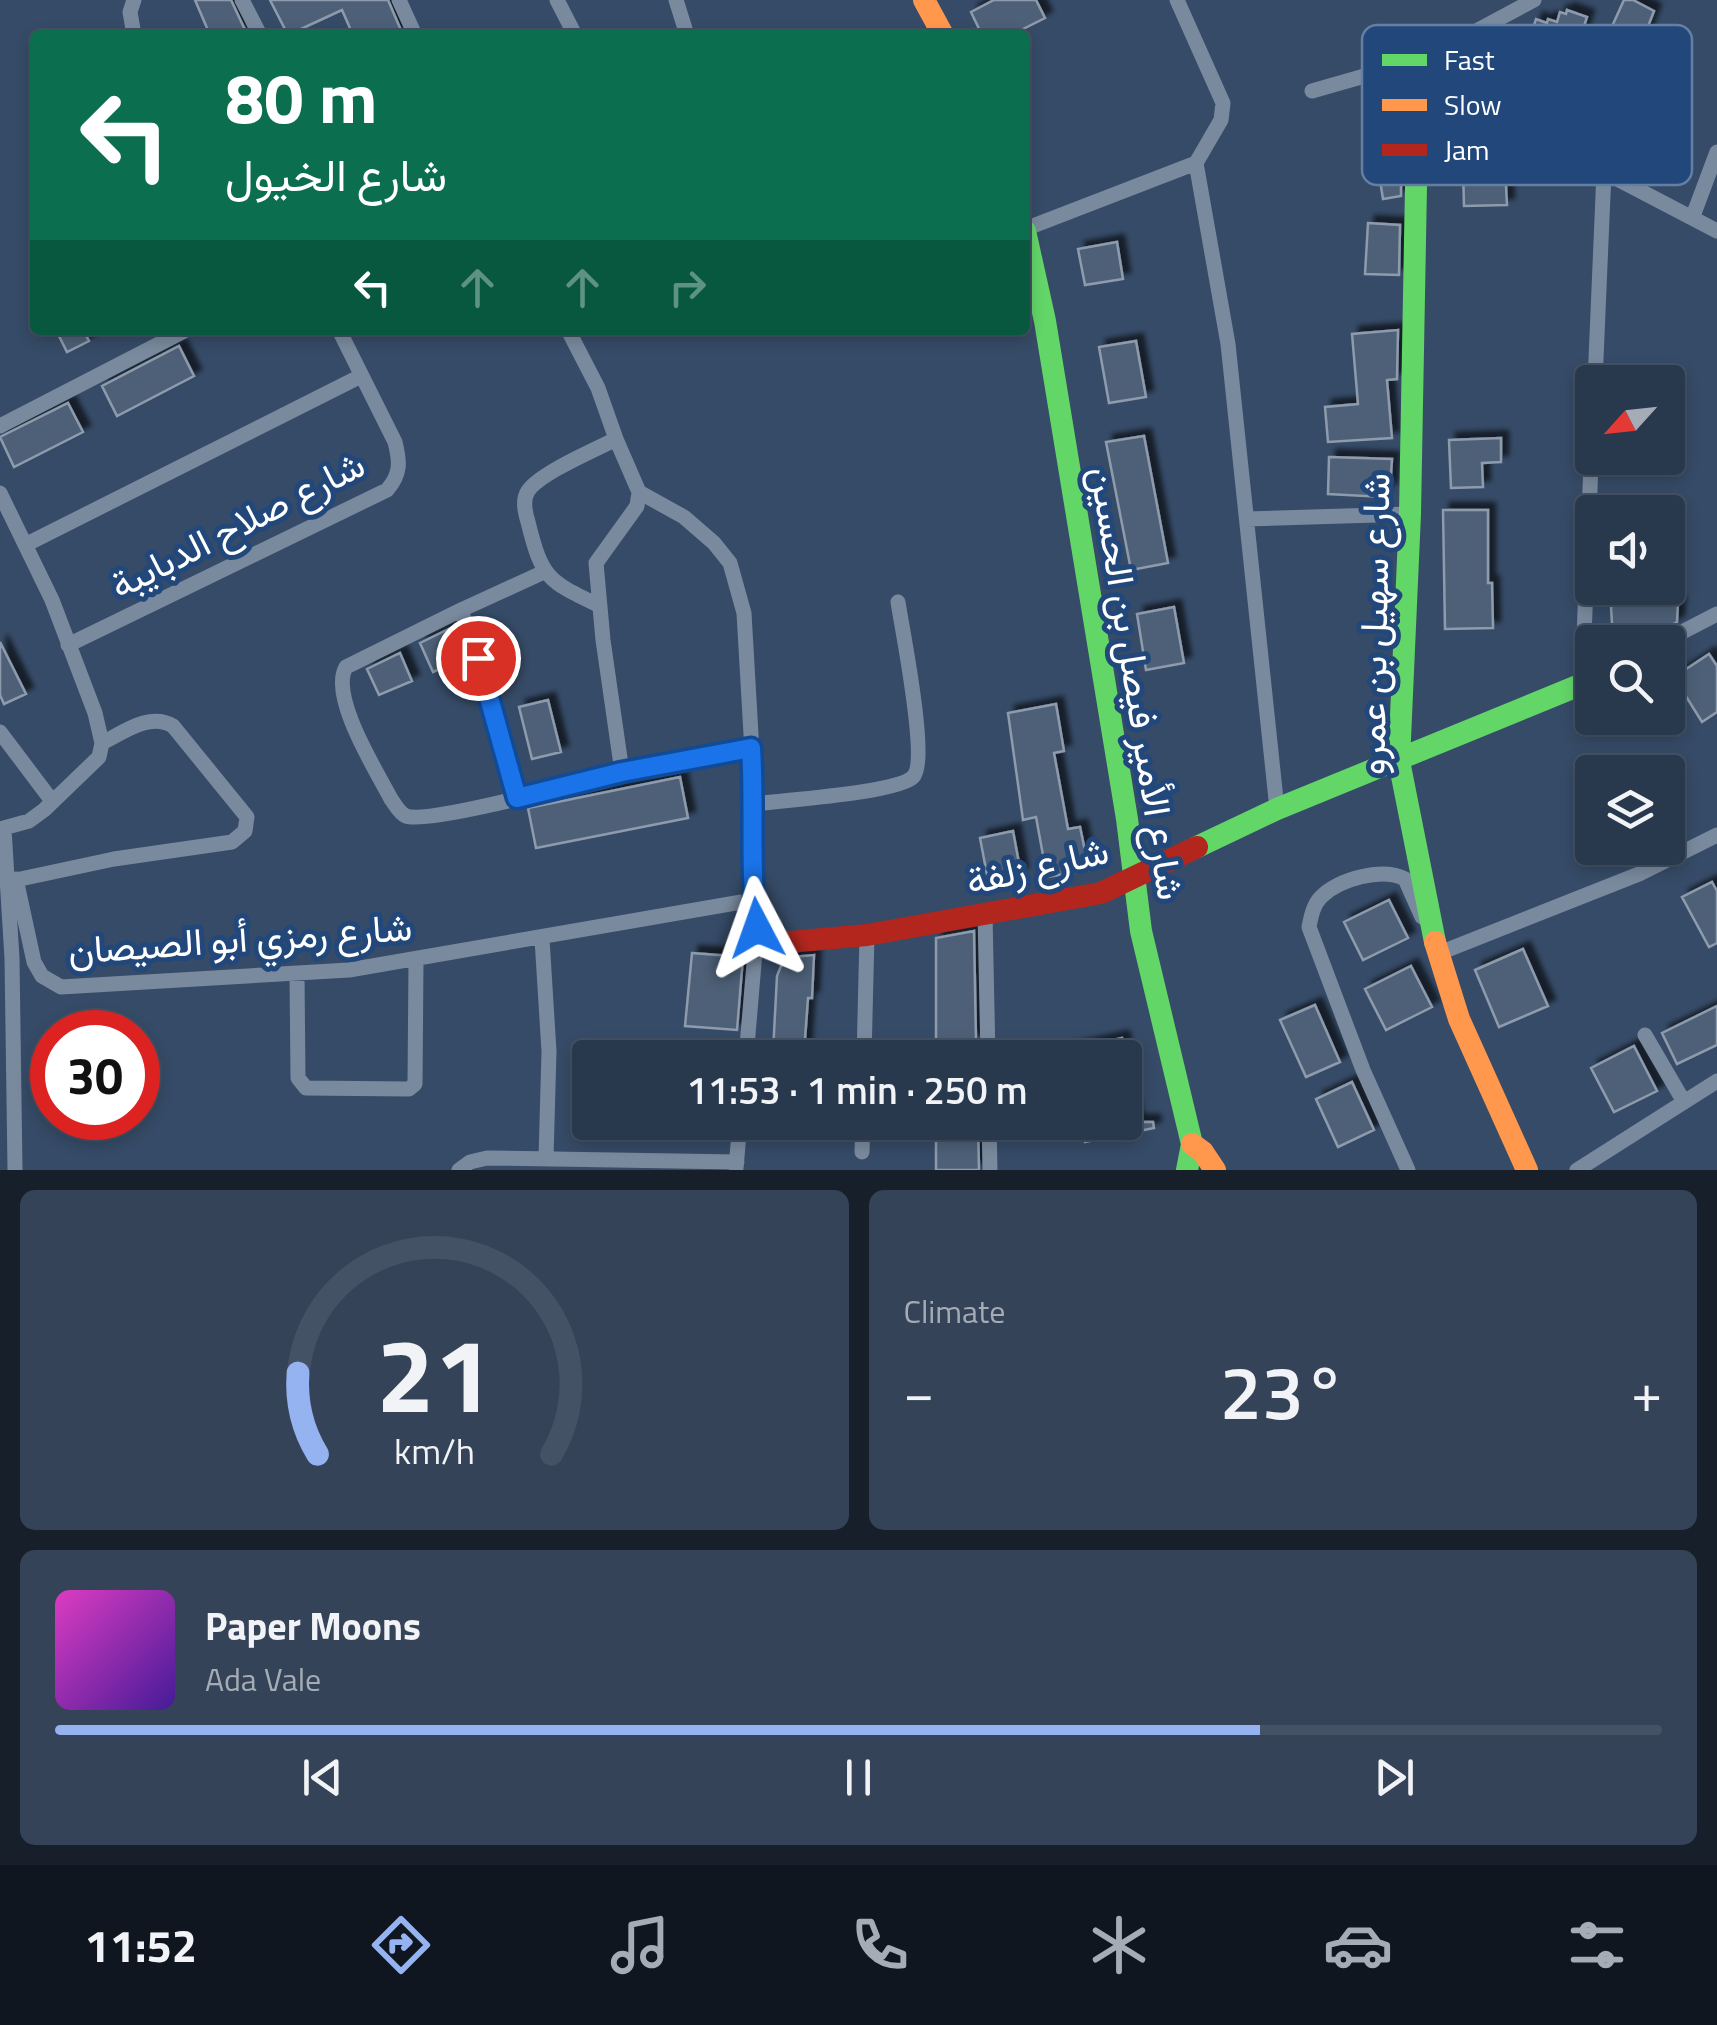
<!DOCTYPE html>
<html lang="en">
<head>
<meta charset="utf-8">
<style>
	:root { --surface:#28384d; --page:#344357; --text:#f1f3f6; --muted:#a5acb6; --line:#445265; --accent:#95b2f1 }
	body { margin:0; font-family:"Titillium Web",Vazirmatn,sans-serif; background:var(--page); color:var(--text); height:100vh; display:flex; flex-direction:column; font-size:38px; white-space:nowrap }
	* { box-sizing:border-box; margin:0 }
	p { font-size:32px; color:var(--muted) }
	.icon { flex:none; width:55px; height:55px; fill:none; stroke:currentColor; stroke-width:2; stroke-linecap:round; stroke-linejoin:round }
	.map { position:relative; height:1170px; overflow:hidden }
	.drawer { display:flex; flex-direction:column; gap:20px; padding:20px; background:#161f2a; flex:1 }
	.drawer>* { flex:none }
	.hud { position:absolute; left:30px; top:30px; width:1000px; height:305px; border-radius:10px; box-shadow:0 5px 15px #0003,0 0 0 2px var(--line); background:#0b6e4f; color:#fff; overflow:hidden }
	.needle { width:65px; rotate:243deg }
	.controls { position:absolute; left:1575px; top:365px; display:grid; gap:20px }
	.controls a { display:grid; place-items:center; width:110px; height:110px; border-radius:10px; background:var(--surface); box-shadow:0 5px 15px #0003,0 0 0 2px var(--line); font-size:50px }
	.speed { position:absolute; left:30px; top:1010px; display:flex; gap:20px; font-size:50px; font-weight:700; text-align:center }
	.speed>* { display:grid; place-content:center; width:130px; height:130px; border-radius:50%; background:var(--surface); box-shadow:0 5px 15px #0003,0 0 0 2px var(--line); line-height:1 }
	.speed .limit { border:15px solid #d22; background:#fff; color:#111 }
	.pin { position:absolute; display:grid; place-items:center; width:85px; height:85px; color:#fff; margin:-42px; border:5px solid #fff; border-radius:50%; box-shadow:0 2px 10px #0007 }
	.me { position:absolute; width:110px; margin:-55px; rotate:356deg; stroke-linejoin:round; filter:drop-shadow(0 0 8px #0008) }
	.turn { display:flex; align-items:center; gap:35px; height:210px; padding:0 30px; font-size:45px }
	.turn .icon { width:130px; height:130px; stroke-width:2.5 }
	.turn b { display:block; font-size:70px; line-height:85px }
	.lanes { display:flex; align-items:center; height:95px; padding:0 30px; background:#0003; justify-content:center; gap:50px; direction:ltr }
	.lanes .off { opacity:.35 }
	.big { font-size:75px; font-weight:600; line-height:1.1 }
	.drawer .card { flex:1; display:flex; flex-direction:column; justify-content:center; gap:15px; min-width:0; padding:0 35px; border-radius:15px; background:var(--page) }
	.drawer .dial { align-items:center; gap:0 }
	.dial svg { height:260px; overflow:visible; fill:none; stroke:var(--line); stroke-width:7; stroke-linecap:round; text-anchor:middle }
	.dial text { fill:var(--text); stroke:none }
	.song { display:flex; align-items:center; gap:30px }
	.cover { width:120px; height:120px; border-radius:15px; background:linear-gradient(135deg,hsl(310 70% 55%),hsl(260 70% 35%)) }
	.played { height:10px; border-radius:5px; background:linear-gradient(90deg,var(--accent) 75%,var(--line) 75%) }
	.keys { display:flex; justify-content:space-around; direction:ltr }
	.heat { display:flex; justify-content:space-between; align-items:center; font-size:55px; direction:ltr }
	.drawer .tiles { flex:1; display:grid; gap:20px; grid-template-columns:1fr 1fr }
	.card:last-child { grid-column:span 2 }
	.trip { position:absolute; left:572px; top:1040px; width:570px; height:100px; border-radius:10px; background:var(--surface); box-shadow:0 5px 15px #0003,0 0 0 2px var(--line); font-weight:600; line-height:100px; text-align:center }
	.dock { display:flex; height:160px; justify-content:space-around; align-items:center; background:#10161f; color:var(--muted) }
	.dock .icon { width:70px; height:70px }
	.dock .selected { color:var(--accent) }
	.dock b { font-size:45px; color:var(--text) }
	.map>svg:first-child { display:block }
	.building { fill:#4e6077; stroke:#8e9bac; stroke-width:2.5; filter:url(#shadow) }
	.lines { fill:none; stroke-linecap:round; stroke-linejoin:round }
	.street { stroke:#7a8a9e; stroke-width:15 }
	.fast { stroke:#63d668; stroke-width:22 }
	.slow { stroke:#ff974d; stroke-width:22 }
	.jam { stroke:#b3261e; stroke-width:22 }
	.route-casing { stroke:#114b97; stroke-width:25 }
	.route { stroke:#1a73e8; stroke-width:18 }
	.labels { text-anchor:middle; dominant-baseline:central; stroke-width:10; stroke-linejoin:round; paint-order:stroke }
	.street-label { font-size:38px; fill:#fff; stroke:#22487b }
	.key { fill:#22487b; stroke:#647fa3; stroke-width:2.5 }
	.key-label { font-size:28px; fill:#fff }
</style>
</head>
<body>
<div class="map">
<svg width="1717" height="1170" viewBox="0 0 1717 1170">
	<defs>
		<filter id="shadow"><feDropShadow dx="7" dy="-7" stdDeviation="2.5" flood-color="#0009"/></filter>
	</defs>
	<rect width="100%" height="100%" fill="#364b67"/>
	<path class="building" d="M195 0H231L246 32 210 35Z
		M270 0H388L403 35H353L342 10 288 35Z
		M994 0H1036L1045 18 1011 35H982L971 12Z
		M1624 0H1633L1654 11 1640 47 1608 35Z
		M1567 10 1587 17 1565 85 1542 77 1544 71 1539 69 1542 59 1525 53 1536 19 1547 23 1548 19 1557 22 1560 12 1566 14Z
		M1401 150V196L1383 199 1376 155Z
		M1505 167 1507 205 1464 206 1463 168Z
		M1368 223 1400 225 1399 275 1365 274Z
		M1117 242 1123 279 1085 285 1078 249Z
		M56 330H83L89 341 67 352Z
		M1398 330 1397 379 1387 380 1392 438 1328 442 1325 407 1358 404 1352 334Z
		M1136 341 1146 397 1109 403 1099 347Z
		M179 346 194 376 117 416 102 386Z
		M68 403 83 432 14 467 0 437Z
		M1144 436 1168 563 1131 570 1106 442Z
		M1501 438V462L1482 463 1483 487 1451 488 1449 440Z
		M1329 457 1392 459 1390 490H1384V497L1328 494Z
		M1443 510H1488V583H1492L1493 628 1445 629Z
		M1678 603 1677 622 1640 642H1613L1611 606Z
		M1174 607 1184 663 1146 670 1137 614Z
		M453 627 465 658 433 672 420 643Z
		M0 642 26 694 4 704 0 695Z
		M400 653 412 681 379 695 367 669Z
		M1709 654 1717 666V712L1702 722 1674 677Z
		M548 700 561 752 532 759 519 707Z
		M1056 704 1064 751 1054 753 1068 829 1080 827 1089 870 1047 877 1036 817 1023 820 1008 713Z
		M680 777 688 818 536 848 528 808Z
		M1013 831 1021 874 988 880 980 838Z
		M1712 882 1717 891V943L1709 947 1682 897Z
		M1389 900 1408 938 1363 960 1344 922Z
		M974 931 976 1041H936V938Z
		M1523 949 1548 1006 1499 1027 1475 970Z
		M692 953 743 957 737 1030 685 1026Z
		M814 955 812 998H808L804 1053 773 1052 777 976 781 966 792 957Z
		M1411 966 1432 1007 1386 1030 1365 989Z
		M1315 1005 1340 1062 1306 1077 1280 1020Z
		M1717 1006V1045L1677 1064 1662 1033Z
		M1122 1038 1127 1058H1059L1058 1052Z
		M1634 1046 1657 1091 1614 1112 1591 1068Z
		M1352 1082 1374 1130 1338 1147 1316 1099Z
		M1125 1096H1130L1136 1122H1153L1154 1128 1085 1142 1081 1122H1125Z
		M936 1122H978L979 1170H936Z"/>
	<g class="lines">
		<path class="street" d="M134 0 130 12 134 35
			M242 0 260 35
			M399 0 415 35
			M557 0 575 35
			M676 0 687 35
			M1312 91 1424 59 1534 0
			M1417 131 1520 132 1539 138 1717 231
			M1196 163 1228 344 1277 809
			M1693 216 1717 152
			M1025 229 1196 163 1221 120 1223 103 1177 0
			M568 330 598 388 616 439C595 450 540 473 528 491 522 500 525 512 528 522 542 579 548 581 600 606
			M1595 382 1604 172
			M0 426 186 330
			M616 439 639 492 637 506 596 563 603 640 622 772
			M639 492 684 517 714 543 730 563 744 613 755 804 753 900 757 928 746 1058
			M0 493 52 600 95 713 102 743 99 757 44 810 29 821 0 829
			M1247 519 1410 514
			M25 545 361 376
			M461 610 544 572
			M1663 642 1717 614
			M68 645 387 490C401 474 400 462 395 442L339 330
			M1582 685 1592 440
			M0 732 52 801
			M517 798 491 701 461 610 346 667C329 696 376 770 391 799 395 804 399 813 406 816 429 825 589 780 623 772 666 763 709 756 751 747
			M755 804C783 800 897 793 913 777 929 761 902 629 898 602
			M4 829 12 958 15 1170
			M16 879 34 962 42 976 61 987 349 970 753 900
			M11 881 114 859 232 842 245 831 247 817 173 726C150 712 124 732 102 743
			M985 914 988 1058
			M542 939 549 1051 546 1158
			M1437 954 1639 874 1717 835
			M297 974 298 1078 306 1088 409 1089 415 1084 416 961
			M1645 1035 1684 1102
			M864 1058 867 935
			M989 1122 990 1170
			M862 1152 863 1122
			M736 1168 740 1122
			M459 1170 470 1162 487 1158 737 1162
			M1408 1170 1363 1070 1309 927C1311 917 1313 905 1321 897 1339 879 1382 867 1405 879L1422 917
			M1577 1170 1717 1081"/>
		<path class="fast" d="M1424 59 1417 131 1410 514 1399 761 1435 942
			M1025 231 1045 321 1127 819 1141 931 1192 1144 1187 1170
			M1197 847 1277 809 1592 680"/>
		<path class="slow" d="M924 0 943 35
			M1435 942 1459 1019 1527 1170
			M1192 1144 1203 1152 1215 1170"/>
		<path class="jam" d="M757 945 867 935 1101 893 1197 847"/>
	</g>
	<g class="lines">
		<defs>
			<path id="route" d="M478 658 517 798 622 772 751 748C755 807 749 868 757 928"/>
		</defs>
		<use href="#route" class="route-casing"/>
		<use href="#route" class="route"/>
	</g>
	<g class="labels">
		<g class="street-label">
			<text transform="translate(237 524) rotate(-27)">شارع صلاح الدبايبة</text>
			<text transform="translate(1373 624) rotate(-89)">شارع سهيل بن عمرو</text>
			<text transform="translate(1138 683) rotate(81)">شارع الأمير فيصل بن الحسين</text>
			<text transform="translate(1037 865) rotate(-13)">شارع زلفة</text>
			<text transform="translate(240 938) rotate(-4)">شارع رمزي أبو الصيصان</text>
		</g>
	</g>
	<rect x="1362" y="25" width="330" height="160" rx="15" class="key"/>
	<rect x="1382" y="54" width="45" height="12" fill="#63d668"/>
	<rect x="1382" y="99" width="45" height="12" fill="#ff974d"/>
	<rect x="1382" y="144" width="45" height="12" fill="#b3261e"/>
	<g class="key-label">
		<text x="1444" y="70">Fast</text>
		<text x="1444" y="115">Slow</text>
		<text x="1444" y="160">Jam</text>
	</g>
</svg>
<div class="controls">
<a><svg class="needle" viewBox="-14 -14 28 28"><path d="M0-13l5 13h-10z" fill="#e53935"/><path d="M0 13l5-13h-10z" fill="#a5acb6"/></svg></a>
<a><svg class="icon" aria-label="sound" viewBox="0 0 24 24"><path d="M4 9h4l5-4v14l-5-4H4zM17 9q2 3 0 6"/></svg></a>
<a><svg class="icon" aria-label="search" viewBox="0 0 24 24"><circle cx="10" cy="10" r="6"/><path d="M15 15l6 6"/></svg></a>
<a><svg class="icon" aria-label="layers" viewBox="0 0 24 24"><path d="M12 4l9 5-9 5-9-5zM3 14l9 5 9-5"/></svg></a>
</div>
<div class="speed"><div class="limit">30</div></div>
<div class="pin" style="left:478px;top:658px;background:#d93025"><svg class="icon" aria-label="arrive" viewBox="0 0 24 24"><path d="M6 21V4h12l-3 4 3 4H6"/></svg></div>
<svg class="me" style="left:757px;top:928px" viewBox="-20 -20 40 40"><path d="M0-17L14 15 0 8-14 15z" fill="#1a73e8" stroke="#fff" stroke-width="4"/></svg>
<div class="trip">11:53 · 1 min · 250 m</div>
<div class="hud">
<div class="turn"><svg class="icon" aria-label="left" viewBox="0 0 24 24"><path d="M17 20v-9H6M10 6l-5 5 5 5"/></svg><div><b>80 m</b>شارع الخيول</div></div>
<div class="lanes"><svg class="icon" aria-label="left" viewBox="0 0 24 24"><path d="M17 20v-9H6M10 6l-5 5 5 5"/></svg><svg class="icon off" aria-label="ahead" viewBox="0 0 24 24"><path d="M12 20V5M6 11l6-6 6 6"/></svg><svg class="icon off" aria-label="ahead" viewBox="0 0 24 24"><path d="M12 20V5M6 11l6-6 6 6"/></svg><svg class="icon off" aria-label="right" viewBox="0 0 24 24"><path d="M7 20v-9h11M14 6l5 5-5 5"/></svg></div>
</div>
</div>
<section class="drawer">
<div class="tiles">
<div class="card dial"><svg viewBox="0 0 100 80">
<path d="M14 69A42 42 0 1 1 86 69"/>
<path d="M14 69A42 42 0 0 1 8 44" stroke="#95b2f1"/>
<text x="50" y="56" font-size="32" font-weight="700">21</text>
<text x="50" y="72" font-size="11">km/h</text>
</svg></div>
<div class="card"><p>Climate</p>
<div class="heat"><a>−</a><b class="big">23°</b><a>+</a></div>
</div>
<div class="card">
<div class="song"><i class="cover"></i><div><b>Paper Moons</b><p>Ada Vale</p></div></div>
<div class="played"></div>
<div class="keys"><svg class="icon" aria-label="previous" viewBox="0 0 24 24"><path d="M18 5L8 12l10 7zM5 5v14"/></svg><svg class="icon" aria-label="pause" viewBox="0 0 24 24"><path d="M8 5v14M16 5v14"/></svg><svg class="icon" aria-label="next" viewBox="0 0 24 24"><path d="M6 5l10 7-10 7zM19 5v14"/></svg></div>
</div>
</div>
</section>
<nav class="dock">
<b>11:52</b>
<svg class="icon selected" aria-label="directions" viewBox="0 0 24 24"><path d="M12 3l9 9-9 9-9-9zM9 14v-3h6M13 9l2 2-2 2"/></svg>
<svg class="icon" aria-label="music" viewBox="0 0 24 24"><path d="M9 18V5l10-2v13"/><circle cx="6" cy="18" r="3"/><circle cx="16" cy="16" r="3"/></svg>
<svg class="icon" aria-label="phone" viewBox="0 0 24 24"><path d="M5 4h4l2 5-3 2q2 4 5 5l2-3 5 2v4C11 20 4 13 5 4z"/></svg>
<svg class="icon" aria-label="climate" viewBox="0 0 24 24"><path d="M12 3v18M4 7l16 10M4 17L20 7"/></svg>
<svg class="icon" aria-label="car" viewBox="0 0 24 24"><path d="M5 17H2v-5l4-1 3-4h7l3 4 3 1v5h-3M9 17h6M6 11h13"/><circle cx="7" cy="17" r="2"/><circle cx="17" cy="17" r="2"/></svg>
<svg class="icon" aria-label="filters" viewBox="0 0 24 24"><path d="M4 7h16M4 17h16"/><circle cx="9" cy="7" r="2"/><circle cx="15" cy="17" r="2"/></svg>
</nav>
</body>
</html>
